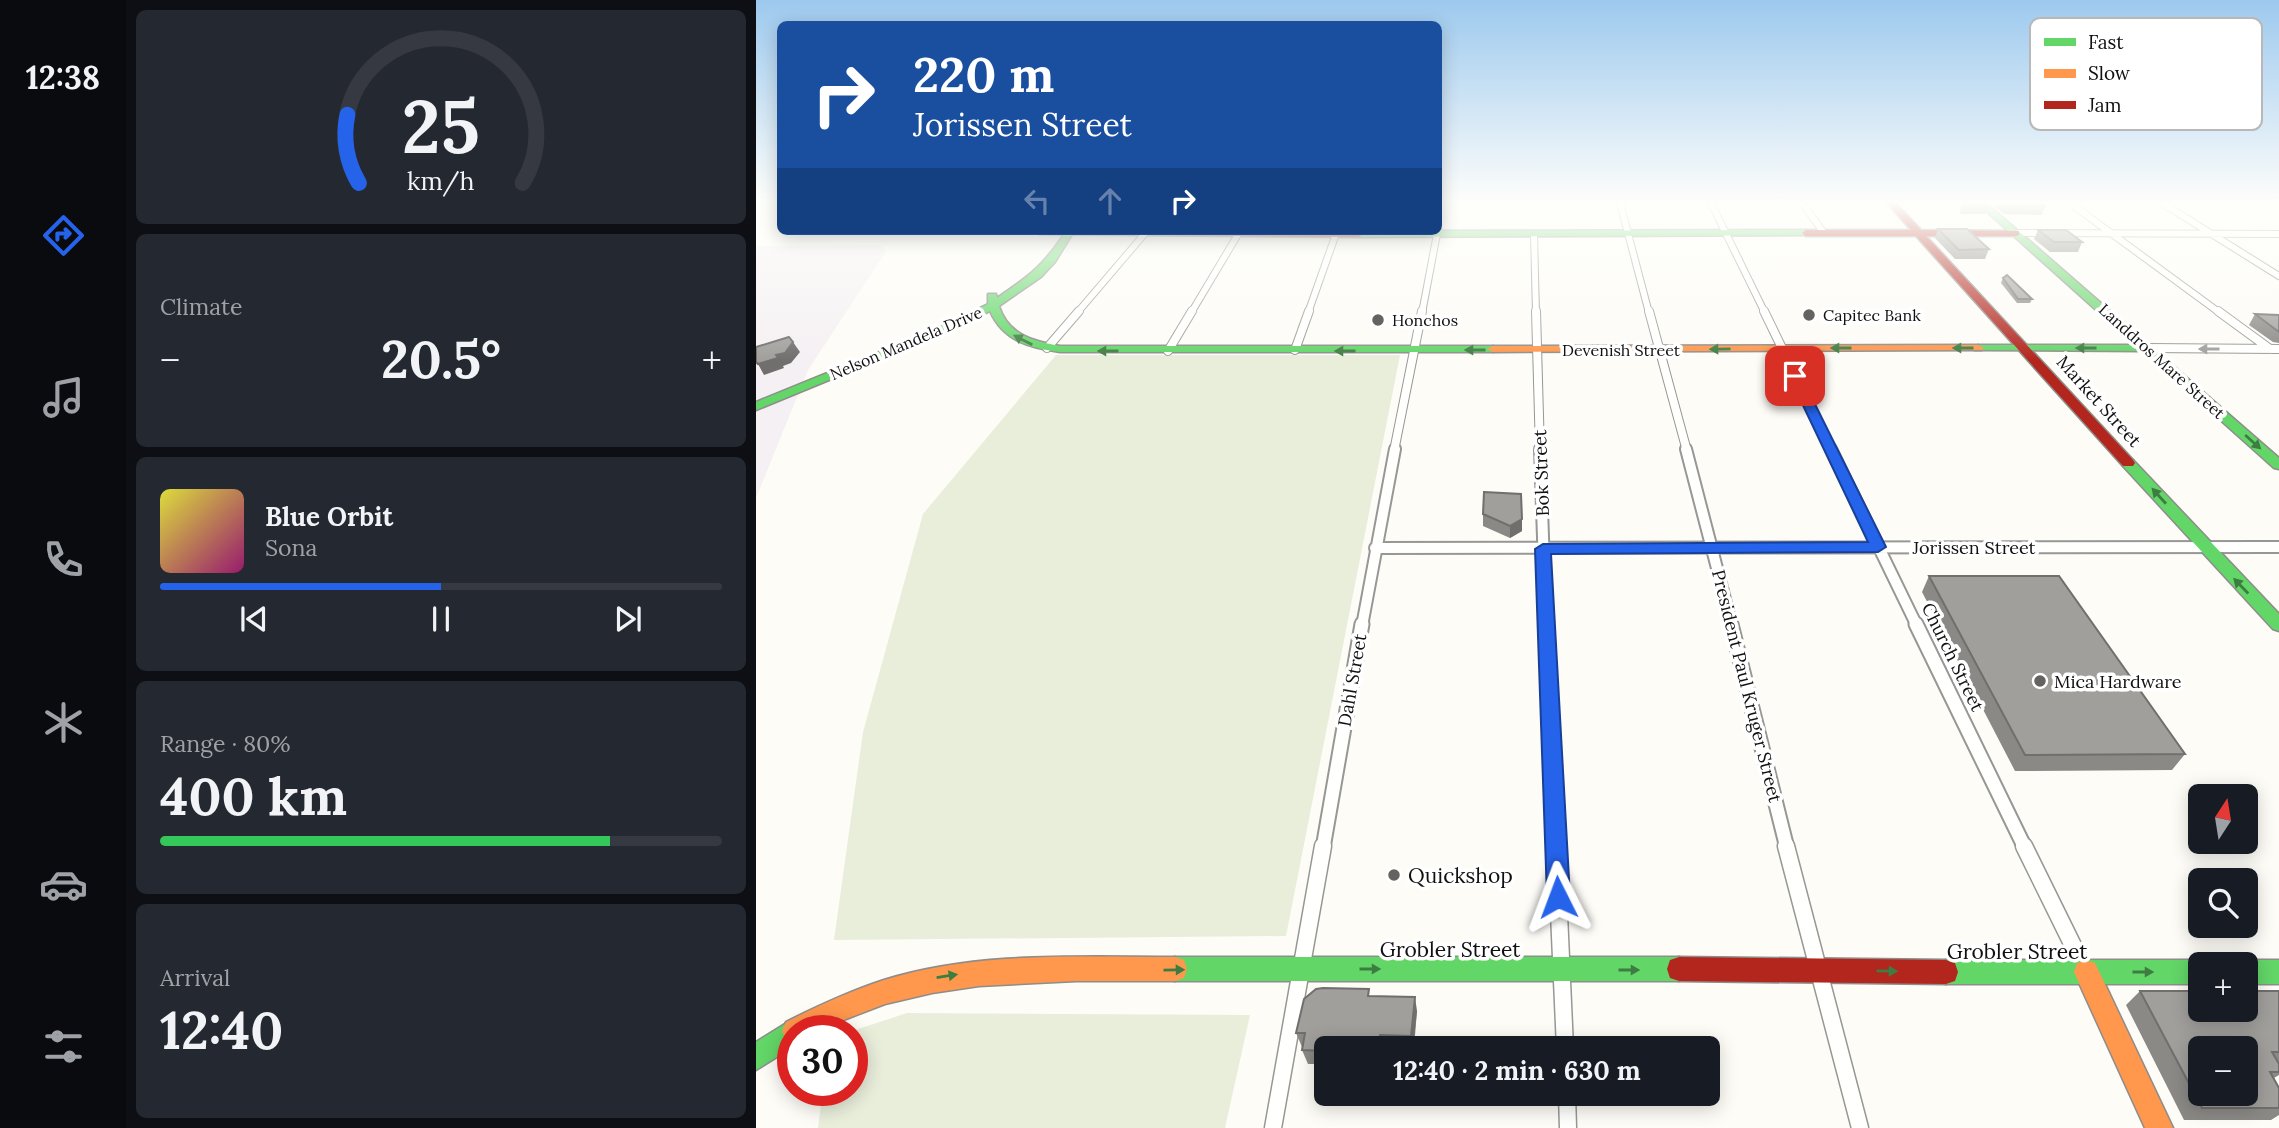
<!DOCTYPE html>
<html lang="en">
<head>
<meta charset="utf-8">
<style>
	:root { --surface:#171b24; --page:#242831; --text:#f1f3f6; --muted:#9ea1a6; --line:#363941; --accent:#2563eb }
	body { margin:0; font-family:Lora,serif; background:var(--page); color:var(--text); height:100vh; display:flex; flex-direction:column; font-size:26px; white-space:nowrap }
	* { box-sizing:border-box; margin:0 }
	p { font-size:23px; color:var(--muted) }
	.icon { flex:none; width:38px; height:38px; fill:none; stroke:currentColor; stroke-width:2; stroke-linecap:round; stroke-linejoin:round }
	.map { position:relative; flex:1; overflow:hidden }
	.sheet { display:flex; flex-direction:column; gap:10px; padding:10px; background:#0d0f14; width:630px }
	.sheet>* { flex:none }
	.guide { position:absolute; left:21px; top:21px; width:665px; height:214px; border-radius:10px; box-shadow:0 4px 18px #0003; background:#1a4fa0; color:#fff; overflow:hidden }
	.needle { width:46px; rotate:12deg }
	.controls { position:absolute; left:1432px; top:784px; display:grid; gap:14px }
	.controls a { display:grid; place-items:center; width:70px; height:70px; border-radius:10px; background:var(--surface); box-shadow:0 4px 18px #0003; font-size:35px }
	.speed { position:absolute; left:21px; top:1015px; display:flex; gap:14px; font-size:35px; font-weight:700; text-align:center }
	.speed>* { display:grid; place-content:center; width:91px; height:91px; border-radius:50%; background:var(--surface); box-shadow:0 4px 18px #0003; line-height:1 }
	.speed .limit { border:10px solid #d22; background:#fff; color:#111 }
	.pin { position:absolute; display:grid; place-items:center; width:60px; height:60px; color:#fff; margin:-30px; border-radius:14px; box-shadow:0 4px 10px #0006 }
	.me { position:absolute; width:77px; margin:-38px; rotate:357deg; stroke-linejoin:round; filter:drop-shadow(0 0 5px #0008) }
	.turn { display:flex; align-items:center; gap:24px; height:147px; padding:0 21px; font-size:32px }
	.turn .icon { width:91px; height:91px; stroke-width:2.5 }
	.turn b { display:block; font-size:49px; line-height:60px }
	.lanes { display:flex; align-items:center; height:66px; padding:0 21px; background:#0003; justify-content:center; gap:35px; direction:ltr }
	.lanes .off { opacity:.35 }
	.big { font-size:52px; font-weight:800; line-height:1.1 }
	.sheet .tile { flex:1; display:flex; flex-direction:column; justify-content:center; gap:10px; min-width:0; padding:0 24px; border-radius:10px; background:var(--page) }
	.sheet .dial { align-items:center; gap:0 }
	.dial svg { height:182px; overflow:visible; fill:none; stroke:var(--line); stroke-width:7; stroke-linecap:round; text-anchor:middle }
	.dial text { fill:var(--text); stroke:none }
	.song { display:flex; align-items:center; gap:21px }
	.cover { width:84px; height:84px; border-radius:10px; background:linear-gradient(135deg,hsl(60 70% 55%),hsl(320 70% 35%)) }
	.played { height:7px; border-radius:4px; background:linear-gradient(90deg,var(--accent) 50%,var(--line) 50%) }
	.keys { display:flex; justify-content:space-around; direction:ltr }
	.heat { display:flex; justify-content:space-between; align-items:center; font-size:38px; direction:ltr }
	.charge { height:10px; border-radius:5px; background:linear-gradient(90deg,#34c759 80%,var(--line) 0) }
	.trip { position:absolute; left:558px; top:1036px; width:406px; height:70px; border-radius:10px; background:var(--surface); box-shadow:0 4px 18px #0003; font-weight:800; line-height:70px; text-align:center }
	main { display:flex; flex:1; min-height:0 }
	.tab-bar { display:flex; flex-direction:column; width:126px; justify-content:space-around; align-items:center; background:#090b0e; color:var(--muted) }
	.tab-bar .icon { width:49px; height:49px }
	.tab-bar .active { color:var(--accent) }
	.tab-bar b { font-size:32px; color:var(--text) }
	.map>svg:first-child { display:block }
	.industrial { fill:#f5f0f3 }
	.cemetery { fill:#e9eedb }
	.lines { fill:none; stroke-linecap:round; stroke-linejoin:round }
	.street-far4-casing { stroke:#979795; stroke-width:8 }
	.street-far3-casing { stroke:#979795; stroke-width:10 }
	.street-far2-casing { stroke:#979795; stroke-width:14 }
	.street-far1-casing { stroke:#979795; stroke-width:17 }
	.street-casing { stroke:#979795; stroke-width:19 }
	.fast-casing { stroke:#8e8d8b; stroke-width:3 }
	.slow-casing { stroke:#8e8d8b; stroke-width:3 }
	.jam-casing { stroke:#8e8d8b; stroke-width:3 }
	.street-far4 { stroke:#fffffe; stroke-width:6 }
	.street-far3 { stroke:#fffffe; stroke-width:8 }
	.street-far2 { stroke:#fffffe; stroke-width:10 }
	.street-far1 { stroke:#fffffe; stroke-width:13 }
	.street { stroke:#fffffe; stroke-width:16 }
	.fast { fill:#63d668; fill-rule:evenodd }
	.slow { fill:#ff974d; fill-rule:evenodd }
	.jam { fill:#b3261e; fill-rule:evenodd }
	.wall { fill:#8a8986 }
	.shaded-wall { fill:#716f6d }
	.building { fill:#a19f9c; stroke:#716f6d; stroke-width:2; fill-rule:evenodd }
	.oneway { fill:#3e7d41 }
	.oneway2 { fill:#a0a09f }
	.route { fill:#2563eb; stroke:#184099; stroke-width:2 }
	.poi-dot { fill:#646362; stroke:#fff; stroke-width:2.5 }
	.labels { text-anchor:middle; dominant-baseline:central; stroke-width:7; stroke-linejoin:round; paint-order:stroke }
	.far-poi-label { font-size:16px; fill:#111; stroke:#fff; text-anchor:start }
	.far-street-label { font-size:16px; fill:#111; stroke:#fff }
	.street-label { font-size:18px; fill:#111; stroke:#fff }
	.poi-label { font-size:18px; fill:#111; stroke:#fff; text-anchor:start }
	.near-poi-label { font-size:21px; fill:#111; stroke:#fff; text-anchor:start }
	.near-street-label { font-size:21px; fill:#111; stroke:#fff }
	.key { fill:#fff; stroke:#b8b8b8; stroke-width:2 }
	.key-label { font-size:19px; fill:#111 }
</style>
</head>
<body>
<main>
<nav class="tab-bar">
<b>12:38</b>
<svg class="icon active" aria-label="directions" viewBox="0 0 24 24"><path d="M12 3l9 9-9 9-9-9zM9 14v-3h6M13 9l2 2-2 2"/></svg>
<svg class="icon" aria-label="music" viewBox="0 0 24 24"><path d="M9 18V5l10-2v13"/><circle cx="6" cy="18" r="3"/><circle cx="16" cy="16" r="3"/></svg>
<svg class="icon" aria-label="phone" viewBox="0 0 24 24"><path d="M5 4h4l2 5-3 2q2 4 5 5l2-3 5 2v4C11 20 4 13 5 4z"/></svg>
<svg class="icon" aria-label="climate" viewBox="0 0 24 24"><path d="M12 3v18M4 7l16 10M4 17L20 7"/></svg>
<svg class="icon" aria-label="car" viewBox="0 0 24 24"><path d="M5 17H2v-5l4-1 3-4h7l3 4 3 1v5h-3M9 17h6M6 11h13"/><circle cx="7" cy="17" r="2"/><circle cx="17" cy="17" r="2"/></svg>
<svg class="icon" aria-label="filters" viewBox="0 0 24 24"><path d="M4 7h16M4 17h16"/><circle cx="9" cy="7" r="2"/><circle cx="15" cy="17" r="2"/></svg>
</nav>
<section class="sheet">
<div class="tile dial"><svg viewBox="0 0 100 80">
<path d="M14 69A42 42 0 1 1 86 69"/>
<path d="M14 69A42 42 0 0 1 9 39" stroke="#2563eb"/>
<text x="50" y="56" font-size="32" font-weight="700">25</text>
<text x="50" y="72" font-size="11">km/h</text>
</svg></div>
<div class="tile"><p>Climate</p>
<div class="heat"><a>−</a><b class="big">20.5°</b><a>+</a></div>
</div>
<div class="tile">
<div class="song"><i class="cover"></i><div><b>Blue Orbit</b><p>Sona</p></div></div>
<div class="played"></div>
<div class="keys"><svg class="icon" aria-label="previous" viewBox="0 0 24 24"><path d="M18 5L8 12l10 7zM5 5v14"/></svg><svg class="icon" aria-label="pause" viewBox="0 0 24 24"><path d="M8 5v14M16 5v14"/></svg><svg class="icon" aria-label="next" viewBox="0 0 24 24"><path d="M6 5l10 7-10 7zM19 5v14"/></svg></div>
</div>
<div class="tile"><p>Range · 80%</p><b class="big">400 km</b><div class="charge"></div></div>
<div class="tile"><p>Arrival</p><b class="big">12:40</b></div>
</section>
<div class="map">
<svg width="1523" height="1128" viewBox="0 0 1523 1128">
	<rect width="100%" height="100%" fill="#fdfcf7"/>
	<path class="industrial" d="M122 245 131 250 52 370 0 498V246Z"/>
	<path class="cemetery" d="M300 355H644L530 936 78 940 107 732 167 514Z
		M151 1013 494 1015 469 1128H62L67 1090H96V1031Z"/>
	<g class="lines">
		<defs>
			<path id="street-far4" d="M864 203 893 313
				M955 203 1009 313
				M1046 203 1068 233
				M1314 203 1464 313
				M1406 203 1523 276
				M1260 233 1523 234
				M778 234 780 313
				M321 313 391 231
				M435 313 484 231
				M552 313 581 231
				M666 313 681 234"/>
			<path id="street-far3" d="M780 311 784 451
				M893 311 931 451
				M1008 311 1076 451
				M1462 311 1514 349
				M291 348 323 311
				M1391 348 1523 349
				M539 350 553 311
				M412 351 436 311
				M638 451 666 311"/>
			<path id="street-far2" d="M784 449 790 626
				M930 449 976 626
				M1075 449 1161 626
				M619 548 1523 547
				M606 626 639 449"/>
			<path id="street-far1" d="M790 624 800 848
				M975 624 1031 848
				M1160 624 1269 848
				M567 848 606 624"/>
			<path id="street" d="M800 846 809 1048
				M1030 846 1104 1128
				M1268 846 1330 972
				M811 1094 812 1128
				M517 1128 567 846"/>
			<path id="fast" d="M1221 203H1230L1523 458V469L1518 468 1387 351 1218 350 1216 348 1222 345H1379Z
				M1050 230 1053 231V235L603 237 599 234 603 231Z
				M310 231H318L299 262 285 277 243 306C252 335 277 341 304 346H737L743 349 737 352H304C274 348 247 341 234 311L197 329 0 410V402L189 325 232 304V294H240L241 298C275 275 288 265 310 231Z
				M1372 459 1377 460 1523 614V631L1517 629 1367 466 1365 463Z
				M419 957H923L932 960 935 969 932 978 923 981H419L410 978 407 969 410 960Z
				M1190 960H1444L1453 964H1444V984H1190L1181 981 1178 972 1181 963Z
				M1489 960H1523V984H1489V964H1480Z
				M37 1019 46 1023 49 1031H37V1047L0 1070V1042Z"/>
			<path id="slow" d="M1222 345 1228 348 1226 350 737 352 731 349 737 346Z
				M419 957 428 960 431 969 428 978 419 981H320L223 986 176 993 129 1004 90 1019 66 1031H37V1043L30 1040 26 1031 30 1022C62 1006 94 991 128 980 221 951 323 957 419 957Z
				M1330 960 1339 963 1417 1128H1389L1318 972 1321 963Z"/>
			<path id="jam" d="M1131 203H1140L1165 230 1263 231V235L1260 236H1170L1377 460 1379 463 1377 466H1367L1160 236H1050L1046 233 1050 230H1155Z
				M279 231H603L607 234 603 237 283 234Z
				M923 957 1190 960 1199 963 1202 972 1199 981 1190 984 923 981 914 978 911 969 914 960Z"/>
		</defs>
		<use href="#street-far4" class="street-far4-casing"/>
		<use href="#street-far3" class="street-far3-casing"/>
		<use href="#street-far2" class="street-far2-casing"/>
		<use href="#street-far1" class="street-far1-casing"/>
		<use href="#street" class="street-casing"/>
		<use href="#fast" class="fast-casing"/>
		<use href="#slow" class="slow-casing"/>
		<use href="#jam" class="jam-casing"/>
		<use href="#street-far4" class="street-far4"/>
		<use href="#street-far3" class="street-far3"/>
		<use href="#street-far2" class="street-far2"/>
		<use href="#street-far1" class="street-far1"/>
		<use href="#street" class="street"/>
		<use href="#fast" class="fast"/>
		<use href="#slow" class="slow"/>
		<use href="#jam" class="jam"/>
	</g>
	<path class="wall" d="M1205 203H1229L1232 205 1229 214H1204Z
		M1239 203H1286L1289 206 1286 215 1248 214 1238 206Z
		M1182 229 1233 249 1229 259H1199L1179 238Z
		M1282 230 1326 242 1322 252H1294L1278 239Z
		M1247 278 1276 299 1274 303H1261L1245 283Z
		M1499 314 1523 315V343L1517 342 1493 325Z
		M727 514 766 531 754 538 727 526Z
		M1173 576 1429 754 1416 770 1259 771 1166 592Z
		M1384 991H1523V1075L1518 1078 1523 1088V1115L1515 1120H1428L1370 1005Z
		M615 996 661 1011 658 1048H570V1064H552L546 1050 547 1047H546L540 1033Z"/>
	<path class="shaded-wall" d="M37 342 44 352 35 363 27 366 28 368 8 375 2 364 20 355Z
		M766 519V531L754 538V526Z
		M659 997 661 1011 657 1048 655 1036Z
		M624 1035 627 1048H622Z"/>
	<path class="building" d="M1207 203H1229L1232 205H1207Z
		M1248 203H1286L1289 206 1251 205Z
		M1182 229H1211L1233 249 1203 250Z
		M1282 230H1310L1326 242H1298Z
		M1251 275 1276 299H1262L1247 278Z
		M1499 314 1523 315V332Z
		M33 337 37 342 29 353 20 355 22 358 2 364 0 362V347Z
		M728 492 765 494 766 519 754 526 727 514Z
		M1173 576H1303L1429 754 1269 755Z
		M567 988 613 989 612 996 659 997 655 1036 624 1035 622 1048H570V1051L546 1050 549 1033H540L548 999 560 989Z
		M1384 991H1444V1010H1489V991H1523V1052H1516L1523 1064V1072H1514L1523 1088V1108H1446ZM1444 1048H1489V1094H1444Z"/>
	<defs><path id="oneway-solid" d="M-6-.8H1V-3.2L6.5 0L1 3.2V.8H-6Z" transform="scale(1.75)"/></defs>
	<g class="oneway">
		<use href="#oneway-solid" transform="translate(267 340) rotate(-153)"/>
		<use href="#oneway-solid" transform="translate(1085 348) rotate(180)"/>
		<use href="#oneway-solid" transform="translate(1207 348) rotate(-180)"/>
		<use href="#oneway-solid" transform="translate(1330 348) rotate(-180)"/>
		<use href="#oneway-solid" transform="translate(964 349) rotate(179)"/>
		<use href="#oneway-solid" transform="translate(719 350) rotate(180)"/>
		<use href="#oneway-solid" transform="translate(352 351) rotate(-180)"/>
		<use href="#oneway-solid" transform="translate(589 351) rotate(-180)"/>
		<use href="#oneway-solid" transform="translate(1497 442) rotate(42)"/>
		<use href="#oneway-solid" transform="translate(1403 496) rotate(-132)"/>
		<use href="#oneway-solid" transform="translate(1485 586) rotate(-134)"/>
		<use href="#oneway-solid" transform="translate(614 969)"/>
		<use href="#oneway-solid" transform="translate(418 970) rotate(-1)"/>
		<use href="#oneway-solid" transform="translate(873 970)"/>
		<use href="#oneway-solid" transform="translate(1131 971) rotate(1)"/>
		<use href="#oneway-solid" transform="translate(1387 972)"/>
		<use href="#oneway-solid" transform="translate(191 976) rotate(-9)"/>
	</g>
	<use class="oneway2" href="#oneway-solid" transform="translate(1453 349) rotate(-180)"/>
	<linearGradient id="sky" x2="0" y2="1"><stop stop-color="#9dc9ee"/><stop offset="0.56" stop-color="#fefefb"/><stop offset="1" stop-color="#fefefb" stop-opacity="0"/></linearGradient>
	<rect width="1523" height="361" fill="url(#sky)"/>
	<path class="route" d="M1039 373 1045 376 1130 547 1122 552 795 554 814 897 810 904 802 907 794 904 791 897 779 549 787 544 1112 542 1033 376Z"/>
	<g class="poi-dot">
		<circle cx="1053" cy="315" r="7"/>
		<circle cx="622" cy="320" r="7"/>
		<circle cx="1284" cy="681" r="7"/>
		<circle cx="638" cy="875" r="7"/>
	</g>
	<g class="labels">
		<g class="far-poi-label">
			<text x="1067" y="315">Capitec Bank</text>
			<text x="636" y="320">Honchos</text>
		</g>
		<g class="far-street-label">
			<text transform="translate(150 343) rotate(-23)">Nelson Mandela Drive</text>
			<text x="865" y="350">Devenish Street</text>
			<text transform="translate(1406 361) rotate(42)">Landdros Mare Street</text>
		</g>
		<g class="street-label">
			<text transform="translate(1343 401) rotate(48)">Market Street</text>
			<text transform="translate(785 473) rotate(-92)">Bok Street</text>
			<text x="1218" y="547">Jorissen Street</text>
			<text transform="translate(1197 657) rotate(64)">Church Street</text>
			<text transform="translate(596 680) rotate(-80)">Dahl Street</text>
			<text transform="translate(991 686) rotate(76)">President Paul Kruger Street</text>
		</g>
		<g class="poi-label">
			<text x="1298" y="681">Mica Hardware</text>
		</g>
		<g class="near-poi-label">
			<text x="652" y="875">Quickshop</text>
		</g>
		<g class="near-street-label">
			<text x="694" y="949">Grobler Street</text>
			<text x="1261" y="951">Grobler Street</text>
		</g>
	</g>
	<rect x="1274" y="18" width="232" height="112" rx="10" class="key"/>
	<rect x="1288" y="38" width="32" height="8" fill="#63d668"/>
	<rect x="1288" y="69" width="32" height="9" fill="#ff974d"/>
	<rect x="1288" y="101" width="32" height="8" fill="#b3261e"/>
	<g class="key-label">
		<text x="1332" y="49">Fast</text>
		<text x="1332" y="80">Slow</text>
		<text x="1332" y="112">Jam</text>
	</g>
</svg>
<div class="controls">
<a><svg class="needle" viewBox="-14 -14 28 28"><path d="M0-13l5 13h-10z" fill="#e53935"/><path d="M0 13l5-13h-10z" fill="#9ea1a6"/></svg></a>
<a><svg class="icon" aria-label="search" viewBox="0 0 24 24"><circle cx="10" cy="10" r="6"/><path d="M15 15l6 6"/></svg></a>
<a>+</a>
<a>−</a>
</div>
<div class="speed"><div class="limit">30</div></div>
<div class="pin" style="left:1039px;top:376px;background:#d93025"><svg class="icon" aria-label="arrive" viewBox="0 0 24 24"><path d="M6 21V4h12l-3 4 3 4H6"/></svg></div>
<svg class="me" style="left:802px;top:897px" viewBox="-20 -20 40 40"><path d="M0-17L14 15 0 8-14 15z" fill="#2563eb" stroke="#fff" stroke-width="4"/></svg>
<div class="trip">12:40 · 2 min · 630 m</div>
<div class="guide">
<div class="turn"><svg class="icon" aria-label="right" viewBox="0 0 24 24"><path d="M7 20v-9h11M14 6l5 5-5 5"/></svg><div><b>220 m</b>Jorissen Street</div></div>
<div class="lanes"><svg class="icon off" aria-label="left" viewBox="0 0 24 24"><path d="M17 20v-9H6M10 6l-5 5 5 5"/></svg><svg class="icon off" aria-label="ahead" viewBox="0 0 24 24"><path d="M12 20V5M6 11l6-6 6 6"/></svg><svg class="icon" aria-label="right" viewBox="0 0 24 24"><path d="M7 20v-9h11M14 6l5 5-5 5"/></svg></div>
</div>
</div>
</main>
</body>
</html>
